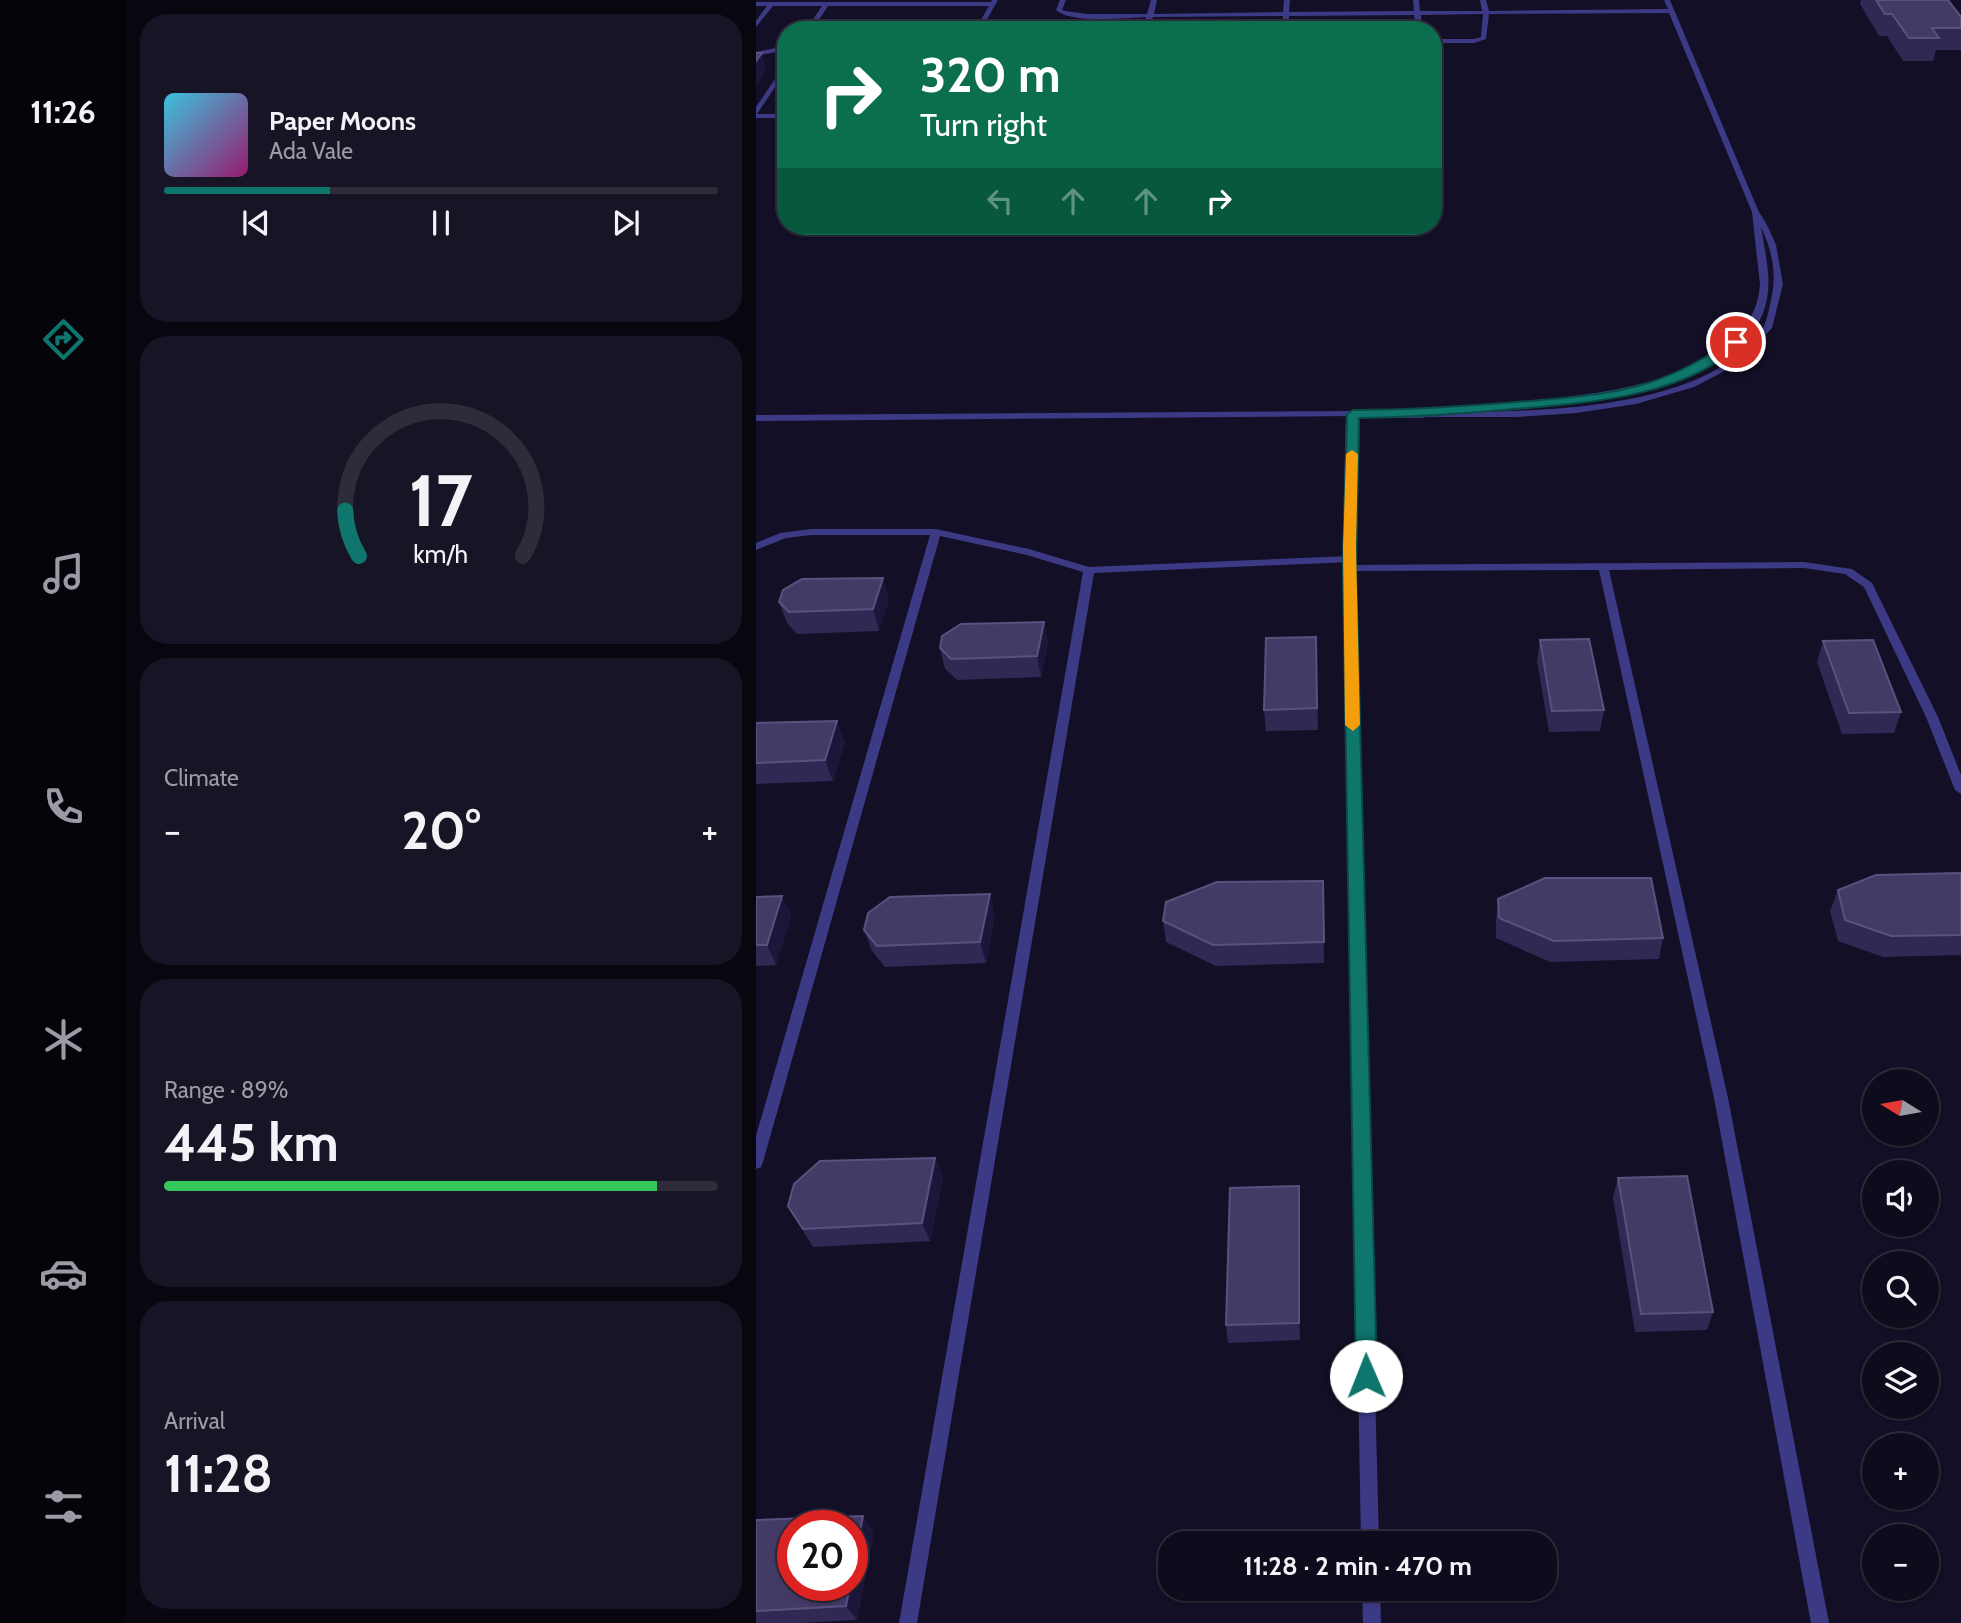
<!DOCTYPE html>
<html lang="en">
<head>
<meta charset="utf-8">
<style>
	:root { --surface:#0e0b1c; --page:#171425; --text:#f1f3f6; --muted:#9b9ba3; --line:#2e2b3b; --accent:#0f766e }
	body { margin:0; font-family:Cabin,sans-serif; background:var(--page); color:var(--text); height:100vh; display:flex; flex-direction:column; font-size:26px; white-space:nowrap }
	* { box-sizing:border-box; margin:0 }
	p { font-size:23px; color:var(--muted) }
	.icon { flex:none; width:38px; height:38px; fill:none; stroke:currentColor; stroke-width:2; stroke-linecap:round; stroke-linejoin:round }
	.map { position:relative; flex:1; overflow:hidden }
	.panel { display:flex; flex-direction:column; gap:14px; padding:14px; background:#08060f; width:630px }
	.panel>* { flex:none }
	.top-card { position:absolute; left:21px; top:21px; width:665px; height:214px; border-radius:28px; box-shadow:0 2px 5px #0004,0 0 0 2px var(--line); background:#0b6e4f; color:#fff; overflow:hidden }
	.needle { width:46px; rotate:281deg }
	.buttons { position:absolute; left:1106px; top:1069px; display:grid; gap:14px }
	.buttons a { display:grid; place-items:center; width:77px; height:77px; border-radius:50%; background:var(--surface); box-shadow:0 2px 5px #0004,0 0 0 2px var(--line); font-size:35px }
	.speed { position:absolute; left:21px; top:1510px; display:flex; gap:14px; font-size:35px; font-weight:700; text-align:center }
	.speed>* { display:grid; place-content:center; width:91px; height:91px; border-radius:50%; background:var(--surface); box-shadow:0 2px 5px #0004,0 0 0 2px var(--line); line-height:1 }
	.speed .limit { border:10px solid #d22; background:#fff; color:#111 }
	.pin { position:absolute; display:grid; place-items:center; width:60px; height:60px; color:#fff; margin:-30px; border:4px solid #fff; border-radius:50%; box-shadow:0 2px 7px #0007 }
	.me { position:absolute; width:77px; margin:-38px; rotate:359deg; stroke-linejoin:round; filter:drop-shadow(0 0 5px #0008) }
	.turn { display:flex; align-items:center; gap:24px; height:147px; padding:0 28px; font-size:32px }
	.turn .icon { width:91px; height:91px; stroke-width:2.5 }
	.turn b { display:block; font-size:49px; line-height:60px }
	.lanes { display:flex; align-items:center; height:66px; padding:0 28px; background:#0003; justify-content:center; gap:35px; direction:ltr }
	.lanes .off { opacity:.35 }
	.big { font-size:52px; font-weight:800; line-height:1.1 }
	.panel .widget { flex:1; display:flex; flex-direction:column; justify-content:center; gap:10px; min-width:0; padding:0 24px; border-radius:28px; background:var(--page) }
	.panel .dial { align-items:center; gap:0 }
	.dial svg { height:182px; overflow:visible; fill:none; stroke:var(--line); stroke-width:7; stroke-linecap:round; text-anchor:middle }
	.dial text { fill:var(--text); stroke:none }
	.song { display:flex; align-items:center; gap:21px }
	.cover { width:84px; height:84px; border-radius:10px; background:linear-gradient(135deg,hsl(190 70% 55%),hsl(320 70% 35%)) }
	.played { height:7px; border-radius:4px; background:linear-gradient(90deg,var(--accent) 30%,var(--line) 30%) }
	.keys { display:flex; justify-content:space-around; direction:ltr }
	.heat { display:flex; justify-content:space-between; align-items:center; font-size:38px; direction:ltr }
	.charge { height:10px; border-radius:5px; background:linear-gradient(90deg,#34c759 89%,var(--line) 0) }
	.trip { position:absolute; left:402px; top:1531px; width:399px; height:70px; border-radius:28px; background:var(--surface); box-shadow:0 2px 5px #0004,0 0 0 2px var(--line); font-weight:800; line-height:70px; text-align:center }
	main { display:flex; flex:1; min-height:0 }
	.tab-bar { display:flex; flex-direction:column; width:126px; justify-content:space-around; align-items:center; background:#06040b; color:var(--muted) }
	.tab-bar .icon { width:49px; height:49px }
	.tab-bar .selected { color:var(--accent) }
	.tab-bar b { font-size:32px; color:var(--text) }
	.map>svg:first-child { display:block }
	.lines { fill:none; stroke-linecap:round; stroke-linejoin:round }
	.lane { fill:#3d3a85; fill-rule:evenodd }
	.street { fill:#3d3a85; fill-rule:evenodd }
	.wall { fill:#312854 }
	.shaded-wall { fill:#1d163a }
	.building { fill:#433a66; stroke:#5a527e; stroke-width:2 }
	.route { fill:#0f766e; stroke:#0a4d48; stroke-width:2 }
	.slow { fill:#f59e0b }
</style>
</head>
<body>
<main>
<nav class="tab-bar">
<b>11:26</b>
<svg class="icon selected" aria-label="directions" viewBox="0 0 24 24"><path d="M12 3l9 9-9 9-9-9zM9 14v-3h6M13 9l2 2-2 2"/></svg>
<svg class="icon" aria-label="music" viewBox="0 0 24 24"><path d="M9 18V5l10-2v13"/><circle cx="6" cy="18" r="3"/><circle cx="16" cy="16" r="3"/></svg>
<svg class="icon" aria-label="phone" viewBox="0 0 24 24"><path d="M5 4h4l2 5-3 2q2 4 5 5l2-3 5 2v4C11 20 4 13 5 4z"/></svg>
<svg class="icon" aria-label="climate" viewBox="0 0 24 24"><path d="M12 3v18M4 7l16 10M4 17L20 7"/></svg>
<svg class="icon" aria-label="car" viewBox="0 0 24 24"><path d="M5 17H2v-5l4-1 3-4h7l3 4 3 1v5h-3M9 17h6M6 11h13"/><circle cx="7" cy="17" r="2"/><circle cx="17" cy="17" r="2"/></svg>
<svg class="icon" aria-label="filters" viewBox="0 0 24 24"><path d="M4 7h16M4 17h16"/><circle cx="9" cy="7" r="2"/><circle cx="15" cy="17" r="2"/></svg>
</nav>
<section class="panel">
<div class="widget">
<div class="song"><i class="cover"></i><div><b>Paper Moons</b><p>Ada Vale</p></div></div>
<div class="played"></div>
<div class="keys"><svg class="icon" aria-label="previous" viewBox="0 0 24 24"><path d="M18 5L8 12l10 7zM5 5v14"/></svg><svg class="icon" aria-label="pause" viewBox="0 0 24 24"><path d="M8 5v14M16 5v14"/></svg><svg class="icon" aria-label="next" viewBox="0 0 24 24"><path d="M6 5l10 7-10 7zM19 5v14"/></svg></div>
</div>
<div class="widget dial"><svg viewBox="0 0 100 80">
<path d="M14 69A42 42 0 1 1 86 69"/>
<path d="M14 69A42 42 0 0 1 8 49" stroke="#0f766e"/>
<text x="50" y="56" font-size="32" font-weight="700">17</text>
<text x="50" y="72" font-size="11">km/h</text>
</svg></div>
<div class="widget"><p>Climate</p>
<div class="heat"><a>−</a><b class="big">20°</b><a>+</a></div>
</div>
<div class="widget"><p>Range · 89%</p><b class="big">445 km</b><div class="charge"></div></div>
<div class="widget"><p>Arrival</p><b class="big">11:28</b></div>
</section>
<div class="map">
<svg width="1205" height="1623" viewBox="0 0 1205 1623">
	<rect width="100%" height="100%" fill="#130f26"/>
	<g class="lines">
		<path class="lane" d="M236 0H242L225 30H219L233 6H72L56 30H50L66 6H17L0 27V21L11 6H0V2H235Z
			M304 0H310L306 10 309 11 331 14H391L395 0H401L398 14 527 12 528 0H534L533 12 658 11 657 0H663L664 11H726L724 0H730L733 11 912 9 908 0H914L1002 210 1012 227 1020 245 1027 284 1016 328 984 363 938 387 880 404 820 413 761 417H667L662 414 667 411C755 413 927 414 991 346 996 340 1005 333 1008 326 1011 320 1012 312 1014 305 1021 275 1018 256 1005 227 1009 253 1017 281 1009 307 983 396 795 404 720 411L715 408 720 405C800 398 996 393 1004 285L996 212 913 13 733 14 730 39 718 43H677V39H718L725 37 727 14 665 15 666 30H660L658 15 533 16 532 30H526L527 16 397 17 393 30H387L390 17C369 18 315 24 300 10Z
			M30 46V50L0 56V52Z
			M30 63V71L1 114H30V118H0V107Z
			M597 411 600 412V416L0 421V415Z
			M55 529H180L273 549 333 567 594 556 599 559 594 562 338 573 161 1623H143L327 572 271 555 184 536 7 1162 5 1167 0 1169V1136L174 535H55L30 538 0 550V543L24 533Z
			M1048 562 1096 569 1116 583 1182 717 1205 775V794L1199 790 1170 717 1108 587 1089 574 1048 568 853 570 972 1098 1073 1623H1055L958 1098 843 570 598 571 623 1544H605L588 568 593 565Z
			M606 1589H624L625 1623H607Z"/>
		<path class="street" d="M597 410H667L674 414 667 418H604L600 568 593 573 586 568 590 414Z"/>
	</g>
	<path class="wall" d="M1105 0H1192L1205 17V50H1180L1177 61H1147L1131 36H1123L1104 4Z
		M133 599 123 631 41 634 31 623 23 602Z
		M288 622 292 643 285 677 201 680 189 669 184 648Z
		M560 637 562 730 510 731 508 710Z
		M784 640 848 710 844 731 793 732 781 661Z
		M1067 641 1145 712 1138 733 1086 734 1061 662Z
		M0 723 89 742 77 781 0 784Z
		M1205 873V955L1127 957 1082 941 1074 911 1082 890Z
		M567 881 568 963 460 966 410 942 407 921Z
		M26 896 35 917 20 965 0 966V897Z
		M742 899 907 938 903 959 794 962 740 938V920Z
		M239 915 230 963 129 967 116 951 108 930Z
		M179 1158 187 1177 174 1241 57 1247 32 1206Z
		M862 1178 957 1312 951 1330 879 1332 857 1197Z
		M543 1186 544 1205V1340L472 1343 470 1325Z
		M0 1520 118 1531 101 1620 46 1623H0Z"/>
	<path class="shaded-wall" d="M6 53 10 70 0 86V61Z
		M127 578 133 599 123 631 117 609Z
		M288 622 292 643 285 677 281 656Z
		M81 721 89 742 77 781 69 760Z
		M234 894 239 915 230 963 224 942Z
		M26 896 35 917 20 965 11 945Z
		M179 1158 187 1177 174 1241 166 1223Z
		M543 1186 544 1205V1340L543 1323Z
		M107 1516 118 1531 101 1620 90 1606 94 1586H96V1572Z"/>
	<path class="building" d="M1120 0H1192L1205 17V28H1176L1183 38H1153L1136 14H1129Z
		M0 53H6L0 61Z
		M127 578 117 609 33 612 23 602 27 590 46 579Z
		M288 622 281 656 195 659 184 648 186 636 205 624Z
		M560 637 561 708 508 710 510 638Z
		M833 639 848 710 796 711 784 640Z
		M1117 640 1145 712 1093 713 1067 641Z
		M81 721 69 760 0 763V723Z
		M1205 873V935L1135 936 1089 920 1082 890 1120 875Z
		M789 878H895L907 938 798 941 743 918 742 899Z
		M567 881 568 942 457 945 407 921 410 902 461 882Z
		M234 894 224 942 121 946 108 930 112 913 134 897Z
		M26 896 11 945H0V897Z
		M179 1158 166 1223 47 1229 32 1206 38 1184 64 1161Z
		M931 1176 957 1312 885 1314 862 1178Z
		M543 1186V1323L470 1325 474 1188Z
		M107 1516 96 1572V1526H37V1586H94L90 1606 0 1611V1520Z"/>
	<path class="route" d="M976 340 986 342C932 397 830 403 758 409 706 414 655 417 603 418L600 568 621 1376 618 1384 610 1387 603 1384 600 1376 587 568 591 414 597 410C656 410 715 406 774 401 814 397 856 395 895 382 925 372 950 358 976 340Z"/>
	<path class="slow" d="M596 450 602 454 600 548 604 725 597 731 589 725 587 548 590 454Z"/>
</svg>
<div class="buttons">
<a><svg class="needle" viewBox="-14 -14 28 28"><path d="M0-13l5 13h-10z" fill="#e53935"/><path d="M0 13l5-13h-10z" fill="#9b9ba3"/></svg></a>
<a><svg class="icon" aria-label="sound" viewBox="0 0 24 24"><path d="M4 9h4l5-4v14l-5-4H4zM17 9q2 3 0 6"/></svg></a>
<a><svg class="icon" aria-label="search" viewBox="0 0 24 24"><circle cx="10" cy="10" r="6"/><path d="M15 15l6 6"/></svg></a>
<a><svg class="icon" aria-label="layers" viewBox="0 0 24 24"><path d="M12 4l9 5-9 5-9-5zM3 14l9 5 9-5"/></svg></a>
<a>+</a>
<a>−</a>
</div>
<div class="speed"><div class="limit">20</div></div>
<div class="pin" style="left:980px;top:342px;background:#d93025"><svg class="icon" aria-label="arrive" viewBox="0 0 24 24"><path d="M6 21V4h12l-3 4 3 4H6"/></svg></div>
<svg class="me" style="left:610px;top:1376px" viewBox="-20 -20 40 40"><circle r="19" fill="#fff"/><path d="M0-13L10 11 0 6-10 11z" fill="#0f766e"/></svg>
<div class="trip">11:28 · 2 min · 470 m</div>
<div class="top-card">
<div class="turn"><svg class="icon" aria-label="right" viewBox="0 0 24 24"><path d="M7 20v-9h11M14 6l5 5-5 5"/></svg><div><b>320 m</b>Turn right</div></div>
<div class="lanes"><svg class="icon off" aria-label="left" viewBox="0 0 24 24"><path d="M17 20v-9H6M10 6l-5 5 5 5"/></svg><svg class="icon off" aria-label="ahead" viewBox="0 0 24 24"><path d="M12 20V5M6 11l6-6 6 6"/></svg><svg class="icon off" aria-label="ahead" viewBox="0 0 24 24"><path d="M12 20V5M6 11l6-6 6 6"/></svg><svg class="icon" aria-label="right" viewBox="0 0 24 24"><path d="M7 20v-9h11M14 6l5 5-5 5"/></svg></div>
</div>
</div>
</main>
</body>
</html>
